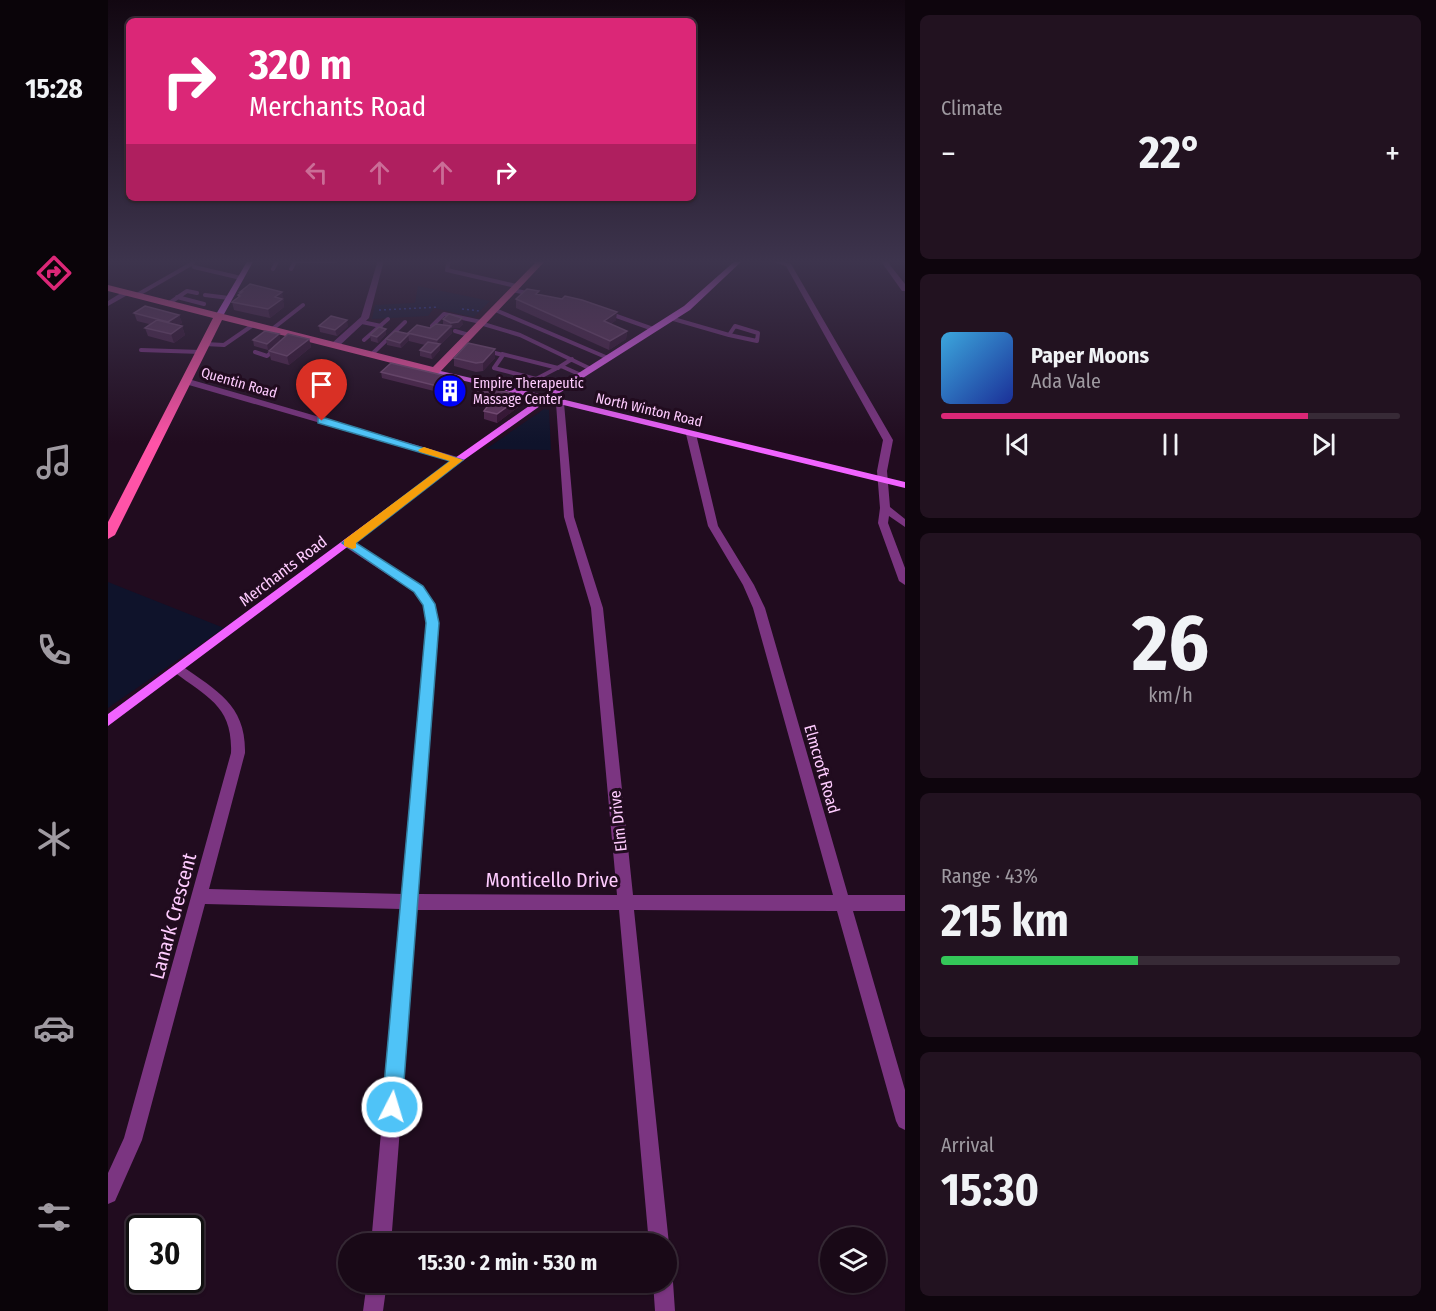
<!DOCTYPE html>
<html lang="en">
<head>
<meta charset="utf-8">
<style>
	:root { --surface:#190917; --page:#221220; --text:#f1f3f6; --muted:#9f9aa1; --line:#372a36; --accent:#db2777 }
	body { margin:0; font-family:"Fira Sans Condensed",sans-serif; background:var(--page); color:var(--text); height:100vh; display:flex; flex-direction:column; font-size:22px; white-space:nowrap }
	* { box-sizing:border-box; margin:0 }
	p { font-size:20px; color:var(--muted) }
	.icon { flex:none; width:33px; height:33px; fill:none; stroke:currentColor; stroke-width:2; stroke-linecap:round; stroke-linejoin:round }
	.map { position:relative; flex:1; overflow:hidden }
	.details { display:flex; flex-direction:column; gap:15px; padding:15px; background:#0e050d; width:531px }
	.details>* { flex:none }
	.hud { position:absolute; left:18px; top:18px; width:570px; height:183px; border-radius:9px; box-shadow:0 2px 4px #0004,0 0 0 2px var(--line); background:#db2777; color:#fff; overflow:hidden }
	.buttons { position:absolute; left:712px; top:1227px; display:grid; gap:12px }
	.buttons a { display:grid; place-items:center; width:66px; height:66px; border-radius:50%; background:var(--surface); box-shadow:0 2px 4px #0004,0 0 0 2px var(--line); font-size:30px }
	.speed { position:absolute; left:18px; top:1215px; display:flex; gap:12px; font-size:30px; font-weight:700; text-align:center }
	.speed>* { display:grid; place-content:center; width:78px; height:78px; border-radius:50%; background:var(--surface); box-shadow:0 2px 4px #0004,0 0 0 2px var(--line); line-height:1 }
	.speed .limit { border:3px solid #111; border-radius:9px; background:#fff; color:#111 }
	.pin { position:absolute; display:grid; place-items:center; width:51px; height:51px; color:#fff; margin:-62px -26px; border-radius:50% 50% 50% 0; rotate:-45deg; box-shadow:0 0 6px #0007 }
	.pin .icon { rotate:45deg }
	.me { position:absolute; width:66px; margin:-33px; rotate:5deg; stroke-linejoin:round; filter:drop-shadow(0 0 4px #0008) }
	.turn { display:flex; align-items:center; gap:21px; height:126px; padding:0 24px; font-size:27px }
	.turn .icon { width:78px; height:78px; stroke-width:2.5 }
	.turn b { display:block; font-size:42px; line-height:51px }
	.lanes { display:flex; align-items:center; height:57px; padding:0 24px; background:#0003; justify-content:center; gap:30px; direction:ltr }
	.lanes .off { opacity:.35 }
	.big { font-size:45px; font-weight:700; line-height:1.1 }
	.details .tile { flex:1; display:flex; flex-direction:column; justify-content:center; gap:9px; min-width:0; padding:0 21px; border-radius:9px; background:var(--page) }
	.details .dial { align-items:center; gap:0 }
	.dial b { font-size:78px; line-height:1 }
	.song { display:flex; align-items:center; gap:18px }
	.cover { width:72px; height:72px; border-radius:9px; background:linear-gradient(135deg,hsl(200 70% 55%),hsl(230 70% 35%)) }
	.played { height:6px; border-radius:3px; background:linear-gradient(90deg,var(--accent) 80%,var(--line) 80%) }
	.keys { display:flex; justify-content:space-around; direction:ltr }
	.heat { display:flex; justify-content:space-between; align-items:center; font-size:33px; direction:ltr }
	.charge { height:9px; border-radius:4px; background:linear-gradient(90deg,#34c759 43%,var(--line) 0) }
	.trip { position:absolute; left:230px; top:1233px; width:339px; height:60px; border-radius:30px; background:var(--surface); box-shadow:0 2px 4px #0004,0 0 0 2px var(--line); font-weight:700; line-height:60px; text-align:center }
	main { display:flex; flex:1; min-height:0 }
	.tab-bar { display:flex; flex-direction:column; width:108px; justify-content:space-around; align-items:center; background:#0a0409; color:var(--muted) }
	.tab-bar .icon { width:42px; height:42px }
	.tab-bar .on { color:var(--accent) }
	.tab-bar b { font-size:27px; color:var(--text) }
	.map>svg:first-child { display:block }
	.green { fill:#0f132b }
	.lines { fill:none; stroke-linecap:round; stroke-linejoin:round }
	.path { stroke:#2a42b5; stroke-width:1.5; stroke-dasharray:2 3; stroke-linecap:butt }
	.lane { stroke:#7b3581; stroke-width:4 }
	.street { fill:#7b3581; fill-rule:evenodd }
	.secondary { fill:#f163ff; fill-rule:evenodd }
	.primary { fill:#ff53a7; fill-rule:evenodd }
	.wall { fill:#4f254c }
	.shaded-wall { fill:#351332 }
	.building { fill:#62375f; stroke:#7b4e78; stroke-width:1.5 }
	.route { fill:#4fc3f7; stroke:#337fa1; stroke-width:1.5 }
	.slow { fill:#f59e0b }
	.labels { text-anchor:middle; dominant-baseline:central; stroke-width:6; stroke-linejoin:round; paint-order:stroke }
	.far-street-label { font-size:14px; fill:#fcf; stroke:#210c1f }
	.far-poi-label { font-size:14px; fill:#fcf; stroke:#210c1f; text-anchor:start }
	.street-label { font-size:16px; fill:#fcf; stroke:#210c1f }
	.near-street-label { font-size:20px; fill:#fcf; stroke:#210c1f }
</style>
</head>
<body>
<main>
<nav class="tab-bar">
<b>15:28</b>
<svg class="icon on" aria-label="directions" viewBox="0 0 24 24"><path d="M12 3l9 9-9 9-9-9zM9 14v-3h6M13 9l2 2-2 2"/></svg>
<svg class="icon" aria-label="music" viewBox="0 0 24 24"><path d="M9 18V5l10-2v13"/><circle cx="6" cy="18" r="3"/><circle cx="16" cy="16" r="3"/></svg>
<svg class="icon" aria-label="phone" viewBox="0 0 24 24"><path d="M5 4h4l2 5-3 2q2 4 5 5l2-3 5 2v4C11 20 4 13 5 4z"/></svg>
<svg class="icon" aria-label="climate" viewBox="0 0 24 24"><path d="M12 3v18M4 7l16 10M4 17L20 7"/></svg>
<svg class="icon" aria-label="car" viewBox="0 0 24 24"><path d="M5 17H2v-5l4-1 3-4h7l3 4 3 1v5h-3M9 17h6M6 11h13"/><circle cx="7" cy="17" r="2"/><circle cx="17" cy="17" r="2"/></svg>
<svg class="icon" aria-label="filters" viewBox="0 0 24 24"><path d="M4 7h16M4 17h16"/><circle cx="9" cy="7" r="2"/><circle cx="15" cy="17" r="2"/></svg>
</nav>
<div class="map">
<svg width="797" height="1311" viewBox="0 0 797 1311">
	<rect width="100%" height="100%" fill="#210c1f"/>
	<path class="green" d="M310 286 382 301 366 317 326 308 320 316 264 319 267 305 307 303Z
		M436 409 441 410 443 450 378 449Z
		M0 582 116 628 0 708Z"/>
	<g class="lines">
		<path class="path" d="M354 309 372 311
			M271 310 331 307"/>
		<path class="lane" d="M341 260 339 270 408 286
			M422 260 432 262
			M187 261H227
			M86 267 133 278
			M165 269 170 260
			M183 269 188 260
			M404 290 424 294
			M29 295 85 263
			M97 295 121 298
			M69 297 96 304
			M60 304 79 291 89 293
			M385 309 500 358
			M500 313 545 329
			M562 318 621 335
			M254 322 273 326
			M372 323 412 335 483 369
			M324 326 336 314 373 322
			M627 326 650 333 649 341 621 335Z
			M163 330 195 305
			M347 331 361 335
			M256 340 280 319
			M97 344 116 345 145 325
			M33 350 93 352
			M379 351 395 355 386 368 428 379 453 366
			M147 352 159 356 166 350
			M394 354 450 368
			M263 355 297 322
			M464 359 453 366 473 375"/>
		<path class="street" d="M270 260H276L261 318 230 347H224V343L253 317Z
			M659 260H668L683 264 785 440 779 471 782 507 797 519V527L781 516 780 523 797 568V585L791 581 770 523 772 508 769 471 775 440 678 266Z
			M772 260H778L797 284V291H794Z
			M16 291 23 293 0 306V301Z
			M77 378 353 458 355 460 350 463 347 462 74 383 73 381Z
			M452 400 456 403 466 517 495 608 525 895H725L645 608 635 585 600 526 578 434 583 431 588 434 610 526 646 585 657 608 740 895H797V911H745L797 1090V1130L791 1127 788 1121 729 911 526 910 561 1244 558 1251V1244H541L511 910H309L283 1244H263L293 909 97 904 34 1140 7 1201 0 1204V1173L16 1138 123 753C125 706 99 697 66 672L64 669 66 666H74C109 691 138 705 137 753L101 889 295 894 319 623 316 605 306 592 236 546 235 543 236 540H244L314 586 327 604 331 623 310 894 509 895 483 608 456 517 448 403Z
			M558 1273 562 1275 565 1282 567 1311H547L545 1282H558Z
			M259 1282H279L275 1311H255Z"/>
		<path class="secondary" d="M140 260H146L115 316 108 318 107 316Z
			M628 260H635L582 310 445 397 797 482V488L439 401 353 462 0 726V714L347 458 431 399 324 373V369L436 395 576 306Z"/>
		<path class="primary" d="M430 260H438L331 373 327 374 114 320 7 535 0 539V522L105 318 0 291V285L325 367Z"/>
	</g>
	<path class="wall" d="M132 292 176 300 175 301 176 307 162 318 126 310 124 302 130 297V295L132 294Z
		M431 294 508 320 503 324 519 331 518 339 501 350 408 308V299Z
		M26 313 71 315 74 323 70 325 74 326 77 335 66 343 40 336 37 328 41 324 29 321Z
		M335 319 355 324 351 328H343L344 333 332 345V350L324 359 312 356V350L317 345 301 341V340L293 348 279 345 278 339 335 325Z
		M211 326H240L229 336 212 332Z
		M171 334 172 340 160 350 146 346 145 340Z
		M278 334 270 343 263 341 262 335Z
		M201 339 203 347 181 365 163 360 161 351Z
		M346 358H387L375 371 368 372 346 366Z
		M273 372 338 381 351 388 343 398 332 395V390L330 392 274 378Z
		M367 395 414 396V404L389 423 376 419V411L379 406 367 403Z"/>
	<path class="shaded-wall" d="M174 292 176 300 175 301 176 307 162 318 160 309 167 297Z
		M509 312 508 320 495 330 496 321Z
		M71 315 74 323 63 330 60 322Z
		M354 318 355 324 351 328H344L343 323Z
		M239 320 240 326 229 336 227 330Z
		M74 326 77 335 66 343 63 334Z
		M343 326 344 333 332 345V350L324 359 323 353 330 346 329 340Z
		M278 329V334L270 343 269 337Z
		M519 331 518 339 501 350 502 341Z
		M171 334 172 340 160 350 159 344Z
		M300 334 301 340 293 348 292 343Z
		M201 339 203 347 181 365 179 356Z
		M387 349V358L375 371V362Z
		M338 376V382L330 392 329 386Z
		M350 382 351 388 343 398V392Z
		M414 396V404L389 423V414Z"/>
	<path class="building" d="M142 284 174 292 167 297 174 299 160 309 124 302 132 296 130 295 134 292H132Z
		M419 289 431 291 428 294 454 299 457 296 474 300 509 312 496 321 519 331 502 341 408 299Z
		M37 306 71 315 60 322 26 313Z
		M341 314 354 318 350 322 343 323 335 319Z
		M223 316 239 320 227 330 211 326Z
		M49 320 74 326 63 334 37 328Z
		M328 324 343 326 329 340 300 333 309 325 322 328Z
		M271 327 278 329 269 337 262 335Z
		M157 331 171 334 159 344 145 340Z
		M287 331 301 334 292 343 278 339Z
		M180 334 201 339 179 356 161 351Z
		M320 342 332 344 323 353 312 350Z
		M360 343 387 349 375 362 368 363 346 358Z
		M283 363 338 376 329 386 273 372Z
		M340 379 350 382 343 392 332 389Z
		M374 386 414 396 389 414 376 411 385 399 367 395Z"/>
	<linearGradient id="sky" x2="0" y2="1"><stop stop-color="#120711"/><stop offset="0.59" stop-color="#3d344d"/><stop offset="1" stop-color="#3d344d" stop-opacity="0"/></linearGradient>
	<rect width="797" height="443" fill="url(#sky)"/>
	<path class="route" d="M210 418H217L355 460 248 543 315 586 327 604 331 623 294 1107 291 1114 284 1117 277 1114 274 1107 318 623 315 605 306 592 234 543 342 461 210 423Z"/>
	<path class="slow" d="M316 447 355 460 248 543V548L244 549 236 546V540L342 461 312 452 310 450Z"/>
	<defs>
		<symbol id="building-disc" viewBox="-11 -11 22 22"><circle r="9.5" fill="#0003f7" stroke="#210c1f"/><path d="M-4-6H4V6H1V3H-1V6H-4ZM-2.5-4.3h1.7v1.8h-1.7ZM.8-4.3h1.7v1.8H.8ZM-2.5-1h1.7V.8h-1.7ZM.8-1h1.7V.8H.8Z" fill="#fff"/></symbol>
	</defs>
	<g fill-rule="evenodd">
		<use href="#building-disc" x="323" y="372" width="38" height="38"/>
	</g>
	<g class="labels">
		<g class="far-street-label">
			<text transform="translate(131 383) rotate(16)">Quentin Road</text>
			<text transform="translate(541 410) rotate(13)">North Winton Road</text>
		</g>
		<g class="far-poi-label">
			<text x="365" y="383">Empire Therapeutic<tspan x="365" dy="16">Massage Center</tspan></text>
		</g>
		<g class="street-label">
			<text transform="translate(175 571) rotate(-37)">Merchants Road</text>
			<text transform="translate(714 769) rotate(74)">Elmcroft Road</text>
			<text transform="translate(510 821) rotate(-96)">Elm Drive</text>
		</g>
		<g class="near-street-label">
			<text x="444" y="880">Monticello Drive</text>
			<text transform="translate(65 916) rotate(-75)">Lanark Crescent</text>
		</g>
	</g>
</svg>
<div class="buttons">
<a><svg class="icon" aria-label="layers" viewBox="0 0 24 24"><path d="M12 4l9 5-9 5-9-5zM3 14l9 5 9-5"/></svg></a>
</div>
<div class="speed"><div class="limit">30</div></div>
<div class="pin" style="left:214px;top:421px;background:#d93025"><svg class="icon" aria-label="arrive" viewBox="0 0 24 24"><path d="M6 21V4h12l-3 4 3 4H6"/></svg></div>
<svg class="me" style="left:284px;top:1107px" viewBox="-20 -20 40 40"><circle r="17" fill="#4fc3f7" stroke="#fff" stroke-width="3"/><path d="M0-11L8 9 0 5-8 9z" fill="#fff"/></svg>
<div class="trip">15:30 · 2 min · 530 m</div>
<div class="hud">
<div class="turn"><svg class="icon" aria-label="right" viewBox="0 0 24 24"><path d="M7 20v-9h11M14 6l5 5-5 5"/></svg><div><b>320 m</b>Merchants Road</div></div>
<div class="lanes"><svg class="icon off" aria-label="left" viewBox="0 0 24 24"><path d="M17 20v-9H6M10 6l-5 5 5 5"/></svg><svg class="icon off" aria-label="ahead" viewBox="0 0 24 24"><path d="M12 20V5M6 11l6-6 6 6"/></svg><svg class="icon off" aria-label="ahead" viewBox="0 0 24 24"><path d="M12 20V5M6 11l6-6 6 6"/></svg><svg class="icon" aria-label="right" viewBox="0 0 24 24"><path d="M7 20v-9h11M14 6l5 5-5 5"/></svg></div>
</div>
</div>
<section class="details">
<div class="tile"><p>Climate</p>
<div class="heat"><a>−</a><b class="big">22°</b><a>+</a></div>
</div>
<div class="tile">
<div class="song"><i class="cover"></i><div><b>Paper Moons</b><p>Ada Vale</p></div></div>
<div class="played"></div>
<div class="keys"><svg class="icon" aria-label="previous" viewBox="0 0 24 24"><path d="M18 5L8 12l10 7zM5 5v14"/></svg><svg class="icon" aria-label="pause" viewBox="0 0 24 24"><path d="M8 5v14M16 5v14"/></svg><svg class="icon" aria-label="next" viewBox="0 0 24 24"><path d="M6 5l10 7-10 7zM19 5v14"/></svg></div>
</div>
<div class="tile dial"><b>26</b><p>km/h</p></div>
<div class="tile"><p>Range · 43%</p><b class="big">215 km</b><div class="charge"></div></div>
<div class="tile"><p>Arrival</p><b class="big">15:30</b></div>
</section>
</main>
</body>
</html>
